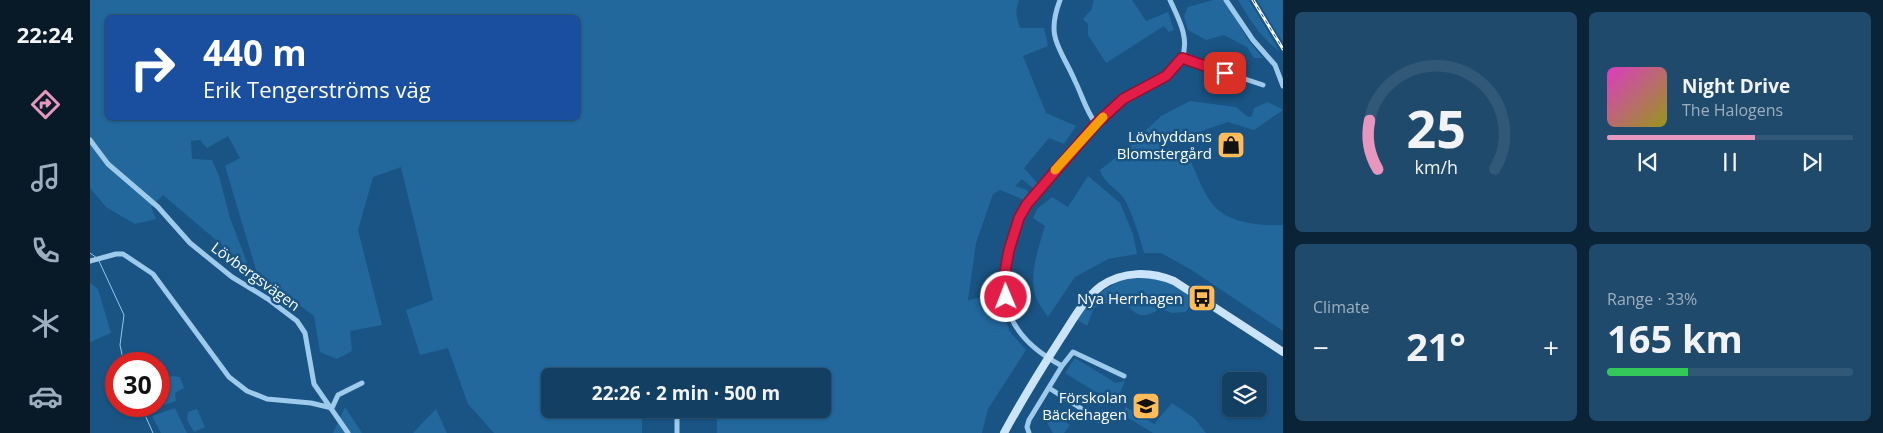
<!DOCTYPE html>
<html lang="en">
<head>
<meta charset="utf-8">
<style>
	:root { --surface:#133f63; --page:#204a6c; --text:#f1f3f6; --muted:#9dafbe; --line:#325878; --accent:#e797bd }
	body { margin:0; font-family:"Open Sans",sans-serif; background:var(--page); color:var(--text); height:100vh; display:flex; flex-direction:column; font-size:19px; white-space:nowrap }
	* { box-sizing:border-box; margin:0 }
	p { font-size:16px; color:var(--muted) }
	.icon { flex:none; width:28px; height:28px; fill:none; stroke:currentColor; stroke-width:2; stroke-linecap:round; stroke-linejoin:round }
	.map { position:relative; flex:1; overflow:hidden }
	.panel { display:flex; flex-direction:column; gap:12px; padding:12px; background:#0a2336; width:600px }
	.panel>* { flex:none }
	.banner { position:absolute; left:15px; top:15px; width:475px; height:105px; border-radius:8px; box-shadow:0 1px 4px #0004,0 0 0 1px var(--line); background:#1a4fa0; color:#fff; overflow:hidden }
	.fabs { position:absolute; left:1132px; top:372px; display:grid; gap:10px }
	.fabs a { display:grid; place-items:center; width:45px; height:45px; border-radius:8px; background:var(--surface); box-shadow:0 1px 4px #0004,0 0 0 1px var(--line); font-size:25px }
	.speed { position:absolute; left:15px; top:352px; display:flex; gap:10px; font-size:25px; font-weight:700; text-align:center }
	.speed>* { display:grid; place-content:center; width:65px; height:65px; border-radius:50%; background:var(--surface); box-shadow:0 1px 4px #0004,0 0 0 1px var(--line); line-height:1 }
	.speed .limit { border:8px solid #d22; background:#fff; color:#111 }
	.pin { position:absolute; display:grid; place-items:center; width:42px; height:42px; color:#fff; margin:-21px; border-radius:10px; box-shadow:0 2px 8px #0006 }
	.me { position:absolute; width:55px; margin:-28px; rotate:359deg; stroke-linejoin:round; filter:drop-shadow(0 0 4px #0008) }
	.turn { display:flex; align-items:center; gap:18px; height:105px; padding:0 15px; font-size:22px }
	.turn .icon { width:65px; height:65px; stroke-width:2.5 }
	.turn b { display:block; font-size:35px; line-height:42px }
	.big { font-size:38px; font-weight:700; line-height:1.1 }
	.panel .widget { flex:1; display:flex; flex-direction:column; justify-content:center; gap:8px; min-width:0; padding:0 18px; border-radius:8px; background:var(--page) }
	.panel .dial { align-items:center; gap:0 }
	.dial svg { height:130px; overflow:visible; fill:none; stroke:var(--line); stroke-width:7; stroke-linecap:round; text-anchor:middle }
	.dial text { fill:var(--text); stroke:none }
	.song { display:flex; align-items:center; gap:15px }
	.cover { width:60px; height:60px; border-radius:8px; background:linear-gradient(135deg,hsl(310 70% 55%),hsl(60 70% 35%)) }
	.played { height:5px; border-radius:2px; background:linear-gradient(90deg,var(--accent) 60%,var(--line) 60%) }
	.keys { display:flex; justify-content:space-around; direction:ltr }
	.heat { display:flex; justify-content:space-between; align-items:center; font-size:28px; direction:ltr }
	.charge { height:8px; border-radius:4px; background:linear-gradient(90deg,#34c759 33%,var(--line) 0) }
	.panel .tiles { flex:1; display:grid; gap:12px; grid-template-columns:repeat(2,1fr) }
	.trip { position:absolute; left:451px; top:368px; width:290px; height:50px; border-radius:8px; background:var(--surface); box-shadow:0 1px 4px #0004,0 0 0 1px var(--line); font-weight:700; line-height:50px; text-align:center }
	main { display:flex; flex:1; min-height:0 }
	.tab-bar { display:flex; flex-direction:column; width:90px; justify-content:space-around; align-items:center; background:#081928; color:var(--muted) }
	.tab-bar .icon { width:35px; height:35px }
	.tab-bar .current { color:var(--accent) }
	.tab-bar b { font-size:22px; color:var(--text) }
	.map>svg:first-child { display:block }
	.green { fill:#22689d; fill-rule:evenodd }
	.lines { fill:none; stroke-linecap:round; stroke-linejoin:round }
	.stream { stroke:#91c7ee; stroke-width:1 }
	.street { stroke:#9ecaec; stroke-width:5 }
	.secondary { stroke:#cbe4f9; stroke-width:8 }
	.rail-casing { stroke:#fff; stroke-width:3 }
	.rail { stroke:#195484; stroke-width:1; stroke-dasharray:4; stroke-linecap:butt }
	.route-casing { stroke:#92132f; stroke-width:12 }
	.route { stroke:#e11d48; stroke-width:9 }
	.slow { stroke:#f59e0b; stroke-width:9 }
	.labels { text-anchor:middle; dominant-baseline:central; stroke-width:5; stroke-linejoin:round; paint-order:stroke }
	.poi-label { font-size:15px; fill:#fff; stroke:#195484; text-anchor:end }
	.street-label { font-size:15px; fill:#fff; stroke:#195484 }
</style>
</head>
<body>
<main>
<nav class="tab-bar">
<b>22:24</b>
<svg class="icon current" aria-label="directions" viewBox="0 0 24 24"><path d="M12 3l9 9-9 9-9-9zM9 14v-3h6M13 9l2 2-2 2"/></svg>
<svg class="icon" aria-label="music" viewBox="0 0 24 24"><path d="M9 18V5l10-2v13"/><circle cx="6" cy="18" r="3"/><circle cx="16" cy="16" r="3"/></svg>
<svg class="icon" aria-label="phone" viewBox="0 0 24 24"><path d="M5 4h4l2 5-3 2q2 4 5 5l2-3 5 2v4C11 20 4 13 5 4z"/></svg>
<svg class="icon" aria-label="climate" viewBox="0 0 24 24"><path d="M12 3v18M4 7l16 10M4 17L20 7"/></svg>
<svg class="icon" aria-label="car" viewBox="0 0 24 24"><path d="M5 17H2v-5l4-1 3-4h7l3 4 3 1v5h-3M9 17h6M6 11h13"/><circle cx="7" cy="17" r="2"/><circle cx="17" cy="17" r="2"/></svg>
</nav>
<div class="map">
<svg width="1193" height="433" viewBox="0 0 1193 433">
	<rect width="100%" height="100%" fill="#195484"/>
	<path class="green" d="M0 0H929C925 10 926 18 930 28H954L958 46 933 56 956 113 986 126 974 144 959 138 934 168 949 185 944 189 932 179 925 186 937 190 939 196 934 200 910 190 903 194 886 243 878 300 906 294 920 332 936 350 898 409 892 433H627V409H732V376H627L593 369 553 371V376H460V409H552V433H404L378 404 358 348 330 355 316 310 343 300 311 167 283 177 268 230 292 325 260 331 262 351 247 359 230 352 224 316 167 273 135 166 150 158 138 136 117 148 110 140 101 141 102 159 122 160 129 176 140 218 159 268 73 195 61 207 66 219 45 224 16 207 0 188ZM18 18H488V118H18Z
		M1004 0H1042L1056 21 1078 12 1084 30 1079 32 1074 26 1016 63 998 35V24L993 19 1001 10Z
		M1123 0H1135L1158 40 1173 58H1164L1157 47 1134 35 1116 40 1098 30 1094 16 1098 7Z
		M1148 0H1159L1190 52C1171 38 1160 20 1148 0Z
		M1167 0H1193V43Z
		M1100 101 1146 107 1158 117 1162 116 1164 108 1178 102 1193 110 1164 130 1138 122 1074 144V159L1101 162C1108 177 1114 195 1125 207 1139 223 1173 226 1193 225V331L1100 269 1071 253H1054C1050 238 1041 209 1033 197 1025 187 1014 183 1010 170L1039 147 1071 116Z
		M998 176 1030 203 1043 234 1047 254 1018 259 985 277 958 317C954 311 950 306 947 300 937 279 949 246 955 226L943 218 947 209 962 197 978 207Z
		M1044 277C1073 276 1081 283 1105 298L1096 312 1082 313 1072 309C1066 310 1062 314 1056 315 1044 318 1037 302 1029 298L1004 308 997 326 986 319C1001 298 1019 283 1044 277Z
		M0 283 8 289 21 333 0 342Z
		M985 358 1026 383 1035 381 1025 404 975 373Z
		M82 376 90 377 94 388 85 393 86 401 60 410 59 406H69V380Z
		M1082 403 1104 418 1116 433H1063L1032 414 1036 407 1064 424Z
		M955 406 980 425 974 433H963L951 412Z
		M255 407 272 433H243Z
		M85 408 97 433H71L62 416Z
		M107 409 115 427 104 432 97 420 98 412Z
		M346 409 357 433H323Z"/>
	<g class="lines">
		<path class="stream" d="M0 253 7 258
			M9 261 34 315 30 345 34 364
			M51 406 63 433"/>
		<path class="street" d="M970 0C955 39 971 48 985 81 992 95 996 111 1006 124
			M1136 0 1163 40 1185 65 1193 86
			M1092 58 1173 85
			M0 140 18 164 68 207 100 243 142 277 178 299 207 321 215 333 224 384 258 433
			M0 261 26 254H33L63 274 139 377 157 391 177 399 221 403 242 408 248 395 272 383
			M972 366C919 338 904 301 922 244 926 230 929 216 937 204 963 170 1002 122 1036 96 1053 83 1082 82 1092 58 1100 38 1088 18 1080 0
			M959 388 1009 420
			M587 433V409
			M939 433 937 427 939 420 972 366 983 352 1034 376"/>
		<path class="secondary" d="M914 433C932 400 951 369 971 338 983 320 994 299 1011 286 1033 271 1060 271 1084 281L1193 352"/>
		<defs>
			<path id="rail" d="M1163 0 1193 49"/>
		</defs>
		<use href="#rail" class="rail-casing"/>
		<use href="#rail" class="rail"/>
	</g>
	<g class="lines">
		<defs>
			<path id="route" d="M916 297 915 272 919 250 929 218 937 204 1006 124 1033 99 1076 76 1092 58 1135 73"/>
		</defs>
		<use href="#route" class="route-casing"/>
		<use href="#route" class="route"/>
		<path class="slow" d="M965 170 1013 117"/>
	</g>
	<defs>
		<symbol id="shop-square" viewBox="-11 -11 22 22"><rect x="-9" y="-9" width="18" height="18" rx="4" fill="#ffbc59" stroke="#195484"/><path d="M-5-2.5h2.3a2.7 3.5 0 0 1 5.4 0H5L5.5 6h-11ZM-1.5-2.5h3a1.5 2.3 0 0 0-3 0Z" fill="#111"/></symbol>
		<symbol id="bus-square" viewBox="-11 -11 22 22"><rect x="-9" y="-9" width="18" height="18" rx="4" fill="#ffbc59" stroke="#195484"/><path d="M-5-6H5V4H4V6H2V4H-2V6H-4V4H-5ZM-3.5-4V0h7V-4ZM-3.5 1.2v1.5H-2V1.2ZM2 1.2v1.5H3.5V1.2Z" fill="#111"/></symbol>
		<symbol id="school-square" viewBox="-11 -11 22 22"><rect x="-9" y="-9" width="18" height="18" rx="4" fill="#ffbc59" stroke="#195484"/><path d="M0-5L7-2L0 1L-7-2ZM-4 1L0 2.5L4 1V4Q0 6-4 4Z" fill="#111"/></symbol>
	</defs>
	<g fill-rule="evenodd">
		<use href="#shop-square" x="1125" y="129" width="32" height="32"/>
		<use href="#bus-square" x="1096" y="282" width="32" height="32"/>
		<use href="#school-square" x="1040" y="390" width="32" height="32"/>
	</g>
	<g class="labels">
		<g class="poi-label">
			<text x="1122" y="136">Lövhyddans<tspan x="1122" dy="17">Blomstergård</tspan></text>
			<text x="1093" y="298">Nya Herrhagen</text>
			<text x="1037" y="397">Förskolan<tspan x="1037" dy="17">Bäckehagen</tspan></text>
		</g>
		<g class="street-label">
			<text transform="translate(166 276) rotate(36)">Lövbergsvägen</text>
		</g>
	</g>
</svg>
<div class="fabs">
<a><svg class="icon" aria-label="layers" viewBox="0 0 24 24"><path d="M12 4l9 5-9 5-9-5zM3 14l9 5 9-5"/></svg></a>
</div>
<div class="speed"><div class="limit">30</div></div>
<div class="pin" style="left:1135px;top:73px;background:#d93025"><svg class="icon" aria-label="arrive" viewBox="0 0 24 24"><path d="M6 21V4h12l-3 4 3 4H6"/></svg></div>
<svg class="me" style="left:916px;top:297px" viewBox="-20 -20 40 40"><circle r="17" fill="#e11d48" stroke="#fff" stroke-width="3"/><path d="M0-11L8 9 0 5-8 9z" fill="#fff"/></svg>
<div class="trip">22:26 · 2 min · 500 m</div>
<div class="banner">
<div class="turn"><svg class="icon" aria-label="right" viewBox="0 0 24 24"><path d="M7 20v-9h11M14 6l5 5-5 5"/></svg><div><b>440 m</b>Erik Tengerströms väg</div></div>
</div>
</div>
<section class="panel">
<div class="tiles">
<div class="widget dial"><svg viewBox="0 0 100 80">
<path d="M14 69A42 42 0 1 1 86 69"/>
<path d="M14 69A42 42 0 0 1 9 39" stroke="#e797bd"/>
<text x="50" y="56" font-size="32" font-weight="700">25</text>
<text x="50" y="72" font-size="11">km/h</text>
</svg></div>
<div class="widget">
<div class="song"><i class="cover"></i><div><b>Night Drive</b><p>The Halogens</p></div></div>
<div class="played"></div>
<div class="keys"><svg class="icon" aria-label="previous" viewBox="0 0 24 24"><path d="M18 5L8 12l10 7zM5 5v14"/></svg><svg class="icon" aria-label="pause" viewBox="0 0 24 24"><path d="M8 5v14M16 5v14"/></svg><svg class="icon" aria-label="next" viewBox="0 0 24 24"><path d="M6 5l10 7-10 7zM19 5v14"/></svg></div>
</div>
<div class="widget"><p>Climate</p>
<div class="heat"><a>−</a><b class="big">21°</b><a>+</a></div>
</div>
<div class="widget"><p>Range · 33%</p><b class="big">165 km</b><div class="charge"></div></div>
</div>
</section>
</main>
</body>
</html>
